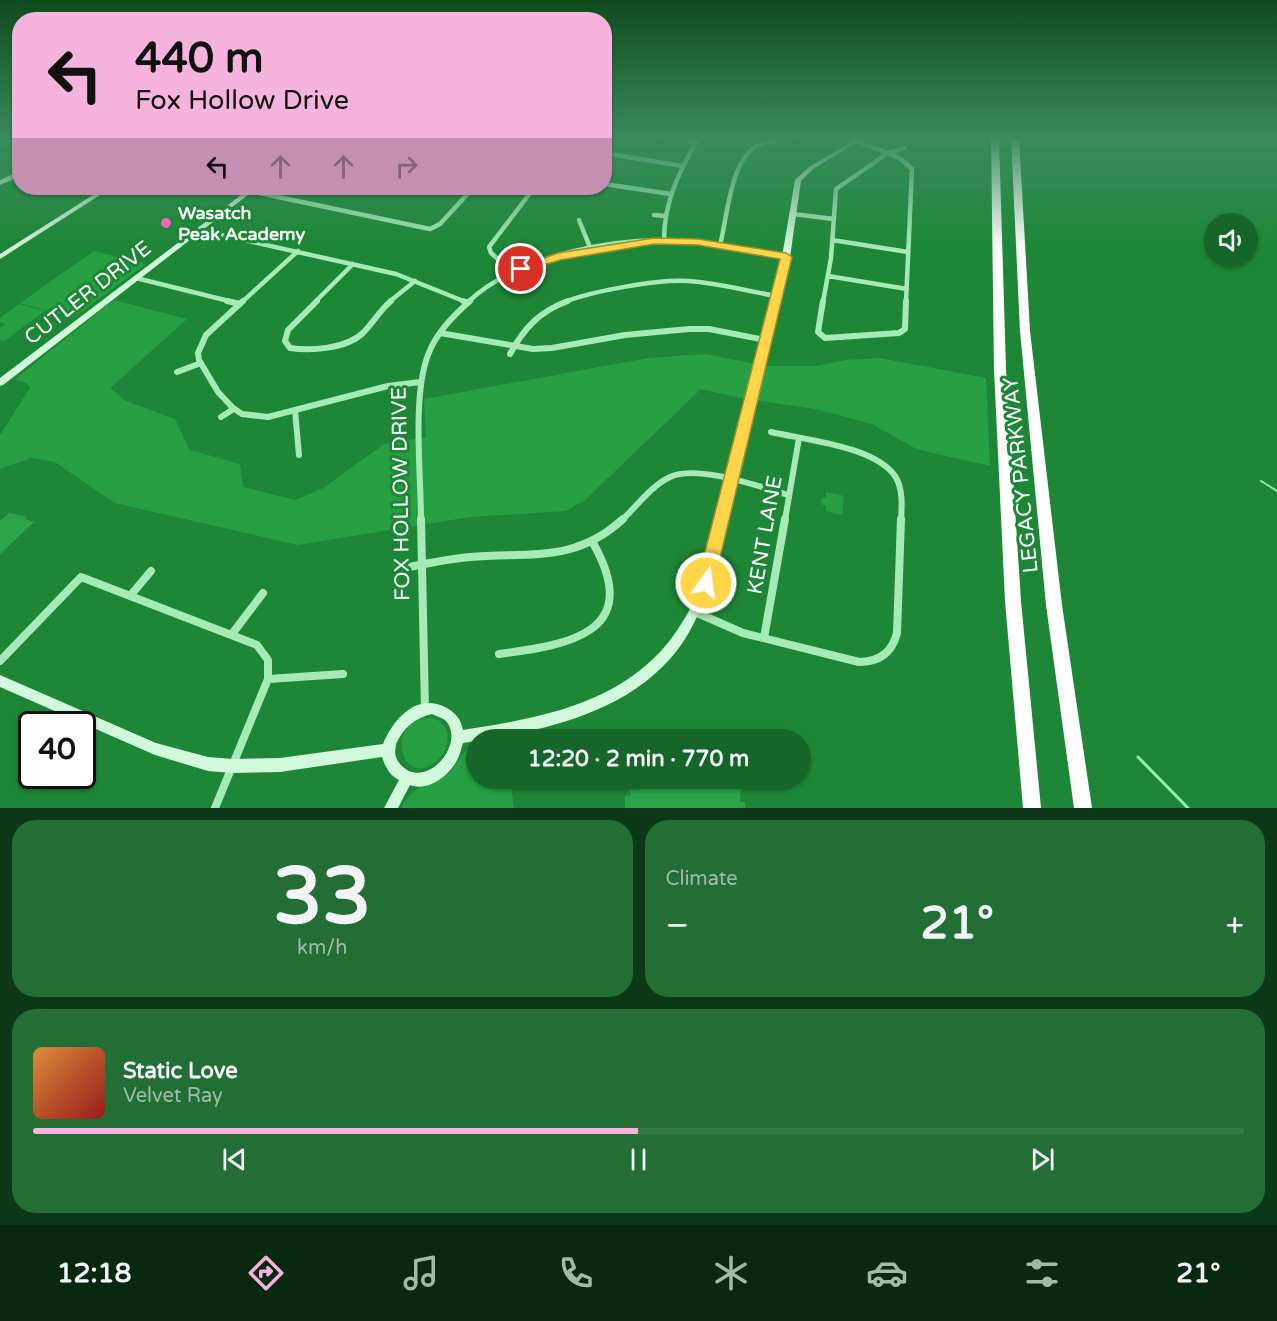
<!DOCTYPE html>
<html lang="en">
<head>
<meta charset="utf-8">
<style>
	:root { --surface:#166529; --page:#236e35; --text:#f1f3f6; --muted:#9ebda8; --line:#357946; --accent:#f6b3de }
	body { margin:0; font-family:"Varela Round",sans-serif; background:var(--page); color:var(--text); height:100vh; display:flex; flex-direction:column; font-size:22px; white-space:nowrap }
	* { box-sizing:border-box; margin:0 }
	p { font-size:20px; color:var(--muted) }
	.icon { flex:none; width:33px; height:33px; fill:none; stroke:currentColor; stroke-width:2; stroke-linecap:round; stroke-linejoin:round }
	.map { position:relative; height:808px; overflow:hidden }
	.side { display:flex; flex-direction:column; gap:12px; padding:12px; background:#0c3817; flex:1 }
	.side>* { flex:none }
	.top-card { position:absolute; left:12px; top:12px; width:600px; height:183px; border-radius:24px; box-shadow:0 2px 4px #0004; background:#f6b3de; color:#111; overflow:hidden }
	.controls { position:absolute; left:1204px; top:213px; display:grid; gap:12px }
	.controls a { display:grid; place-items:center; width:54px; height:54px; border-radius:50%; background:var(--surface); box-shadow:0 2px 4px #0004; font-size:30px }
	.speed { position:absolute; left:18px; top:711px; display:flex; gap:12px; font-size:30px; font-weight:700; text-align:center }
	.speed>* { display:grid; place-content:center; width:78px; height:78px; border-radius:50%; background:var(--surface); box-shadow:0 2px 4px #0004; line-height:1 }
	.speed .limit { border:3px solid #111; border-radius:9px; background:#fff; color:#111 }
	.pin { position:absolute; display:grid; place-items:center; width:51px; height:51px; color:#fff; margin:-26px; border:3px solid #fff; border-radius:50%; box-shadow:0 2px 6px #0007 }
	.me { position:absolute; width:66px; margin:-33px; rotate:14deg; stroke-linejoin:round; filter:drop-shadow(0 0 4px #0008) }
	.turn { display:flex; align-items:center; gap:21px; height:126px; padding:0 24px; font-size:27px }
	.turn .icon { width:78px; height:78px; stroke-width:2.5 }
	.turn b { display:block; font-size:42px; line-height:51px }
	.lanes { display:flex; align-items:center; height:57px; padding:0 24px; background:#0003; justify-content:center; gap:30px; direction:ltr }
	.lanes .off { opacity:.35 }
	.big { font-size:45px; font-weight:800; line-height:1.1 }
	.side .widget { flex:1; display:flex; flex-direction:column; justify-content:center; gap:9px; min-width:0; padding:0 21px; border-radius:24px; background:var(--page) }
	.side .dial { align-items:center; gap:0 }
	.dial b { font-size:78px; line-height:1 }
	.song { display:flex; align-items:center; gap:18px }
	.cover { width:72px; height:72px; border-radius:9px; background:linear-gradient(135deg,hsl(30 70% 55%),hsl(0 70% 35%)) }
	.played { height:6px; border-radius:3px; background:linear-gradient(90deg,var(--accent) 50%,var(--line) 50%) }
	.keys { display:flex; justify-content:space-around; direction:ltr }
	.heat { display:flex; justify-content:space-between; align-items:center; font-size:33px; direction:ltr }
	.side .tiles { flex:1; display:grid; gap:12px; grid-template-columns:1fr 1fr }
	.widget:last-child { grid-column:span 2 }
	.trip { position:absolute; left:466px; top:729px; width:345px; height:60px; border-radius:30px; background:var(--surface); box-shadow:0 2px 4px #0004; font-weight:800; line-height:60px; text-align:center }
	.dock { display:flex; height:96px; justify-content:space-around; align-items:center; background:#092810; color:var(--muted) }
	.dock .icon { width:42px; height:42px }
	.dock .on { color:var(--accent) }
	.dock b { font-size:27px; color:var(--text) }
	.map>svg:first-child { display:block }
	.green { fill:#26a042 }
	.lines { fill:none; stroke-linecap:round; stroke-linejoin:round }
	.stream-far1 { stroke:#99edab; stroke-width:2 }
	.stream { stroke:#99edab; stroke-width:3 }
	.building { fill:#2ca548 }
	.street-far2 { stroke:#a6ebb6; stroke-width:4.5 }
	.street-far1 { stroke:#a6ebb6; stroke-width:6 }
	.street { stroke:#a6ebb6; stroke-width:8 }
	.secondary { fill:#d2f8db; fill-rule:evenodd }
	.highway { fill:#fff; fill-rule:evenodd }
	.route { fill:#ffd54a; stroke:#a68a30; stroke-width:1.5 }
	.poi-dot { fill:#fb64c0; stroke:#1d8737; stroke-width:2 }
	.labels { text-anchor:middle; dominant-baseline:central; stroke-width:6; stroke-linejoin:round; paint-order:stroke }
	.far-poi-label { font-size:18px; font-weight:bold; fill:#fff; stroke:#1d8737; text-anchor:start }
	.street-label { font-size:21px; fill:#fff; stroke:#1d8737 }
</style>
</head>
<body>
<div class="map">
<svg width="1277" height="808" viewBox="0 0 1277 808">
	<rect width="100%" height="100%" fill="#1d8737"/>
	<path class="green" d="M94 251 146 264 73 318 20 303Z
		M114 300 187 319 110 388 126 401 175 419 190 450 240 464 243 487 295 500 323 488 384 444 426 437 424 399 648 358 706 354 765 366H816L847 360 880 358 986 378 990 466 916 449 872 424 815 409 741 398 701 389 585 500 566 511 470 517 298 545 115 503 55 462 31 458 0 469V435L30 388 27 383 15 379Z
		M19 304 45 311 4 341 0 340V328L6 324 0 322V318Z
		M826 492 844 496 842 515 826 511V506L821 504 822 497 826 498Z
		M432 718 440 721 447 731C449 742 446 753 438 760 401 793 382 718 432 718Z
		M477 743V778L510 779 514 808H401C416 779 428 792 448 773 459 763 463 749 477 743Z"/>
	<g class="lines">
		<path class="stream-far1" d="M1261 481 1277 491"/>
		<path class="stream" d="M1138 757 1188 808"/>
	</g>
	<path class="building" d="M9 513 27 517 25 519 34 522 0 554V521Z
		M641 778H737L736 783 741 786 740 802H745V808H625V796L631 795 629 789 640 790Z"/>
	<g class="lines">
		<path class="street-far2" d="M659 137 695 142
			M846 137 888 153
			M604 153 682 166
			M888 153 901 159 912 169 906 302
			M888 153 904 148
			M604 184 671 194
			M250 191 430 229 440 224 473 188
			M793 214 834 219
			M654 215 666 216
			M579 220 591 250
			M199 230 396 274 466 302
			M664 240C664 201 680 170 699 137
			M832 240 908 252
			M720 245C727 219 730 164 754 148 765 140 782 140 795 137
			M513 272 491 253 489 247 534 188
			M828 276 907 289
			M136 278 233 302
			M242 302 298 251
			M315 302 353 264
			M389 302 415 281
			M468 302C517 256 616 236 681 241 716 243 751 251 786 257
			M564 302C593 291 658 279 688 281 718 283 747 291 776 296
			M823 302 831 258 836 189 888 153"/>
		<path class="street-far1" d="M227 301 240 304
			M243 301 206 335 198 353 199 360 218 392 233 408 242 414 268 417 388 386 420 382
			M317 301 288 330 285 341 290 348C311 351 346 349 363 333 373 323 380 310 391 301
			M463 301 466 302
			M823 301 818 332 825 338 899 333 905 329 906 301
			M440 333 533 349 552 348 625 335 689 329H709L765 340
			M510 354C524 328 540 311 568 301
			M177 372 201 363
			M295 410 299 455
			M221 417 232 410
			M771 432C805 440 874 446 895 476 903 488 902 506 901 520
			M421 520C421 474 412 397 428 355 436 333 453 316 470 301
			M622 520C637 506 651 486 670 477 697 464 760 487 789 495
			M785 520 799 438"/>
		<path class="street" d="M421 519 425 709
			M397 569C421 565 446 559 470 557 531 552 575 563 623 519
			M130 596 151 571
			M695 612 743 633 859 662C879 662 892 653 897 633L901 519
			M232 634 263 593
			M764 638 785 519
			M499 654C569 645 644 633 593 543
			M0 661 81 577 257 645 268 660V679L215 808
			M268 679 343 674"/>
		<path class="secondary" d="M860 137H866L813 169 801 181 790 257 712 583C700 610 690 637 670 659 618 717 535 732 463 743 461 749 460 756 456 762 448 776 428 792 410 785L398 808H384L399 780C389 775 385 766 382 757L280 772 233 773 208 771 155 755 0 687V675L156 743 208 757 233 759 280 758 383 744C393 720 415 694 443 706 454 711 461 718 463 730 534 719 610 706 661 651 669 642 677 631 683 621 691 610 695 595 700 583L782 257 795 180 809 167ZM432 714C436 716 442 718 445 720 465 740 434 782 409 771 403 768 398 763 396 757 394 752 396 749 396 744 403 728 415 718 432 714Z
			M20 171V176L0 185V180Z
			M104 188H111L0 259V254Z
			M233 188H243L253 191 3 385 0 386V378L245 192Z"/>
		<path class="highway" d="M991 137H999L1006 369 1021 601 1041 808H1023L1005 601 994 369Z
			M1011 137H1019L1030 331 1062 605 1092 808H1074L1046 605 1020 331Z"/>
	</g>
	<linearGradient id="sky" x2="0" y2="1"><stop stop-color="#104a1e"/><stop offset="0.55" stop-color="#3a8b5e"/><stop offset="1" stop-color="#3a8b5e" stop-opacity="0"/></linearGradient>
	<rect width="1277" height="250" fill="url(#sky)"/>
	<path class="route" d="M654 238 698 239 786 253 792 257 714 583 712 588 706 590 700 588 697 583 780 259 698 245 654 244 560 260 521 272 515 269 558 253Z"/>
	<circle class="poi-dot" cx="166" cy="223" r="6"/>
	<g class="labels">
		<g class="far-poi-label">
			<text x="178" y="213">Wasatch<tspan x="178" dy="21">Peak Academy</tspan></text>
		</g>
		<g class="street-label">
			<text transform="translate(88 293) rotate(-38)">CUTLER DRIVE</text>
			<text transform="translate(1021 475) rotate(-96)">LEGACY PARKWAY</text>
			<text transform="translate(401 494) rotate(-91)">FOX HOLLOW DRIVE</text>
			<text transform="translate(765 535) rotate(-80)">KENT LANE</text>
		</g>
	</g>
</svg>
<div class="controls">
<a><svg class="icon" aria-label="sound" viewBox="0 0 24 24"><path d="M4 9h4l5-4v14l-5-4H4zM17 9q2 3 0 6"/></svg></a>
</div>
<div class="speed"><div class="limit">40</div></div>
<div class="pin" style="left:521px;top:269px;background:#d93025"><svg class="icon" aria-label="arrive" viewBox="0 0 24 24"><path d="M6 21V4h12l-3 4 3 4H6"/></svg></div>
<svg class="me" style="left:706px;top:583px" viewBox="-20 -20 40 40"><circle r="17" fill="#ffd54a" stroke="#fff" stroke-width="3"/><path d="M0-11L8 9 0 5-8 9z" fill="#fff"/></svg>
<div class="trip">12:20 · 2 min · 770 m</div>
<div class="top-card">
<div class="turn"><svg class="icon" aria-label="left" viewBox="0 0 24 24"><path d="M17 20v-9H6M10 6l-5 5 5 5"/></svg><div><b>440 m</b>Fox Hollow Drive</div></div>
<div class="lanes"><svg class="icon" aria-label="left" viewBox="0 0 24 24"><path d="M17 20v-9H6M10 6l-5 5 5 5"/></svg><svg class="icon off" aria-label="ahead" viewBox="0 0 24 24"><path d="M12 20V5M6 11l6-6 6 6"/></svg><svg class="icon off" aria-label="ahead" viewBox="0 0 24 24"><path d="M12 20V5M6 11l6-6 6 6"/></svg><svg class="icon off" aria-label="right" viewBox="0 0 24 24"><path d="M7 20v-9h11M14 6l5 5-5 5"/></svg></div>
</div>
</div>
<section class="side">
<div class="tiles">
<div class="widget dial"><b>33</b><p>km/h</p></div>
<div class="widget"><p>Climate</p>
<div class="heat"><a>−</a><b class="big">21°</b><a>+</a></div>
</div>
<div class="widget">
<div class="song"><i class="cover"></i><div><b>Static Love</b><p>Velvet Ray</p></div></div>
<div class="played"></div>
<div class="keys"><svg class="icon" aria-label="previous" viewBox="0 0 24 24"><path d="M18 5L8 12l10 7zM5 5v14"/></svg><svg class="icon" aria-label="pause" viewBox="0 0 24 24"><path d="M8 5v14M16 5v14"/></svg><svg class="icon" aria-label="next" viewBox="0 0 24 24"><path d="M6 5l10 7-10 7zM19 5v14"/></svg></div>
</div>
</div>
</section>
<nav class="dock">
<b>12:18</b>
<svg class="icon on" aria-label="directions" viewBox="0 0 24 24"><path d="M12 3l9 9-9 9-9-9zM9 14v-3h6M13 9l2 2-2 2"/></svg>
<svg class="icon" aria-label="music" viewBox="0 0 24 24"><path d="M9 18V5l10-2v13"/><circle cx="6" cy="18" r="3"/><circle cx="16" cy="16" r="3"/></svg>
<svg class="icon" aria-label="phone" viewBox="0 0 24 24"><path d="M5 4h4l2 5-3 2q2 4 5 5l2-3 5 2v4C11 20 4 13 5 4z"/></svg>
<svg class="icon" aria-label="climate" viewBox="0 0 24 24"><path d="M12 3v18M4 7l16 10M4 17L20 7"/></svg>
<svg class="icon" aria-label="car" viewBox="0 0 24 24"><path d="M5 17H2v-5l4-1 3-4h7l3 4 3 1v5h-3M9 17h6M6 11h13"/><circle cx="7" cy="17" r="2"/><circle cx="17" cy="17" r="2"/></svg>
<svg class="icon" aria-label="filters" viewBox="0 0 24 24"><path d="M4 7h16M4 17h16"/><circle cx="9" cy="7" r="2"/><circle cx="15" cy="17" r="2"/></svg>
<b>21°</b>
</nav>
</body>
</html>
